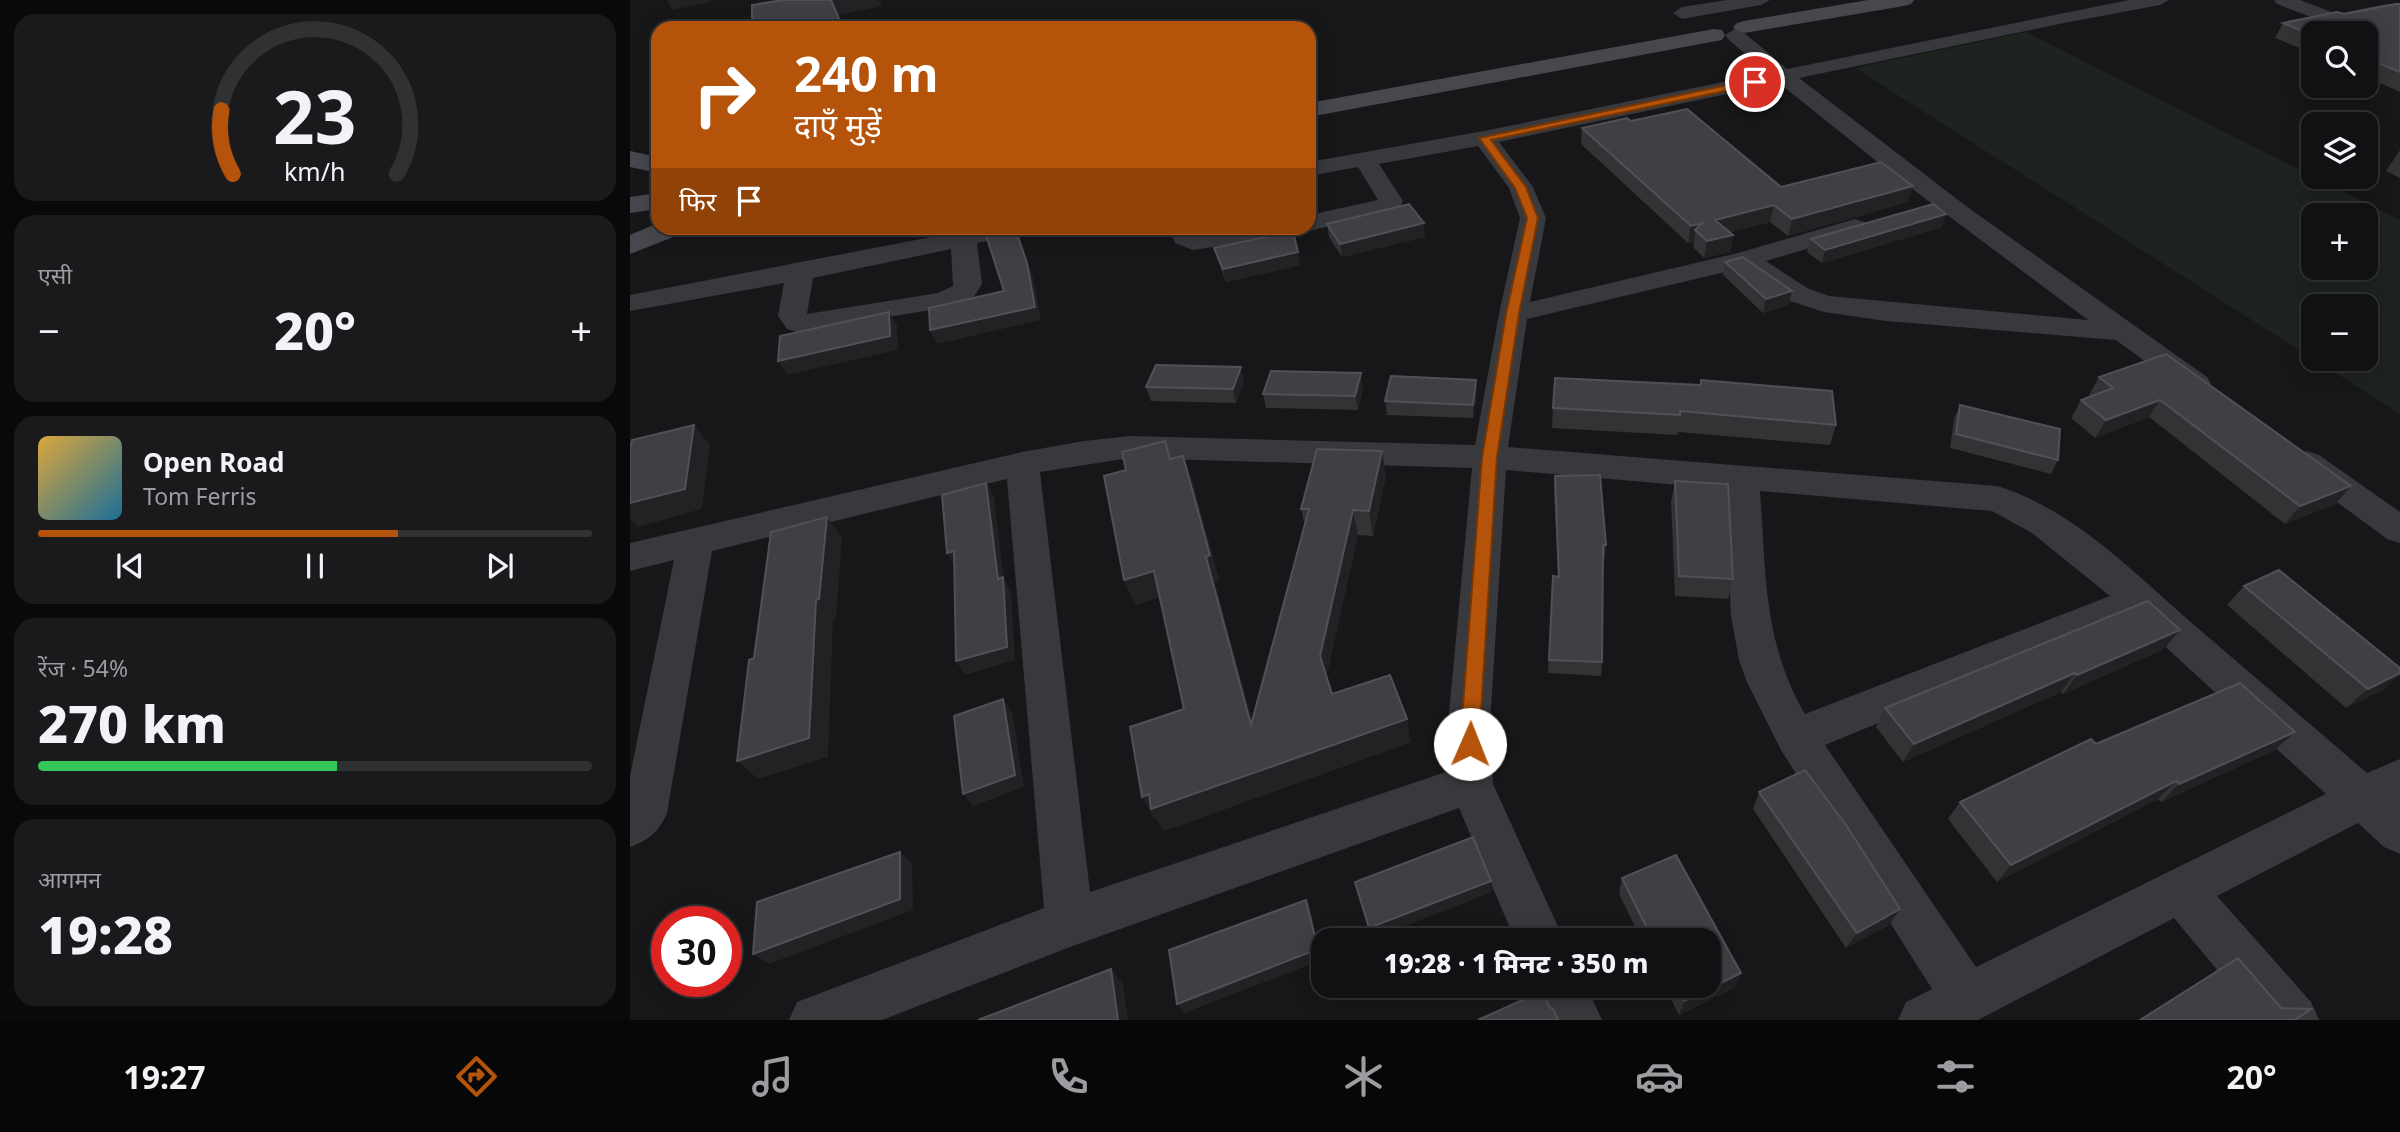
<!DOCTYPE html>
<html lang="hi">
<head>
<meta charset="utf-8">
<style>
	:root { --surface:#111113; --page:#1a1a1c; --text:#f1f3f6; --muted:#9c9da0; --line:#303133; --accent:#b45309 }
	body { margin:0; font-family:"Noto Sans","Noto Sans Devanagari",sans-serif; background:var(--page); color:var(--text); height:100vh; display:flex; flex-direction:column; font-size:26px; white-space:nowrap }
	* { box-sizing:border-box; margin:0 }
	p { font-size:23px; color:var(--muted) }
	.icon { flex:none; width:38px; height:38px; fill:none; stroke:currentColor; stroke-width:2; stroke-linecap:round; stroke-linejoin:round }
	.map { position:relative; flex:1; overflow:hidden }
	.sheet { display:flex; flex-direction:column; gap:14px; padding:14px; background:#09090a; width:630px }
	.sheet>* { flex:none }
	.guide { position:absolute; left:21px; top:21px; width:665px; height:214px; border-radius:21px; box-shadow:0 4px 18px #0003,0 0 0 2px var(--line); background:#b45309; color:#fff; overflow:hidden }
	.tools { position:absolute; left:1671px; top:21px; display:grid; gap:14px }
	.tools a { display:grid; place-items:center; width:77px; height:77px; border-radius:14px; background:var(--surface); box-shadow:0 4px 18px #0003,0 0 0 2px var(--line); font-size:35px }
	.speed { position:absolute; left:21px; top:906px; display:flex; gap:14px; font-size:35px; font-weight:700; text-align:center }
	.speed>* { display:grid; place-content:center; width:91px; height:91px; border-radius:50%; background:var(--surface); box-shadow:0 4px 18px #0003,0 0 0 2px var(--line); line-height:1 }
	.speed .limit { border:10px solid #d22; background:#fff; color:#111 }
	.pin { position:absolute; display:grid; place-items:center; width:60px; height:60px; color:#fff; margin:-30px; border:4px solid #fff; border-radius:50%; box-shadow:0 2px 7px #0007 }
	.me { position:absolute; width:77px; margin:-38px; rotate:1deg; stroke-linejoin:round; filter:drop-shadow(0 0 5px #0008) }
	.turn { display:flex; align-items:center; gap:24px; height:147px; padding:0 28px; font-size:32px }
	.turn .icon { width:91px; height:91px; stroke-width:2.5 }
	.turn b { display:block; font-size:49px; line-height:60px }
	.then { display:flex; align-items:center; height:66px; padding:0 28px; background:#0003; gap:14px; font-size:26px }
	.big { font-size:52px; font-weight:800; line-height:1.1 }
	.sheet .card { flex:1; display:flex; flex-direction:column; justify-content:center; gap:10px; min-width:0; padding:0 24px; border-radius:21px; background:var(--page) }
	.sheet .dial { align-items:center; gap:0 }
	.dial svg { height:182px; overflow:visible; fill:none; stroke:var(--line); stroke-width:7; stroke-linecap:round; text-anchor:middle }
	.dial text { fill:var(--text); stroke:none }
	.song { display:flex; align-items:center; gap:21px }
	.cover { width:84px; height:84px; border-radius:10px; background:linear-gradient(135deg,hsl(40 70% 55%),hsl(200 70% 35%)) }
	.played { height:7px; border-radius:4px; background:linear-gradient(90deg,var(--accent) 65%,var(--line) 65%) }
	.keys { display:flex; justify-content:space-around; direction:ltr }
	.heat { display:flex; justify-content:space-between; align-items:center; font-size:38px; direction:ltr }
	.charge { height:10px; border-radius:5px; background:linear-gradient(90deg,#34c759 54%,var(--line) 0) }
	.trip { position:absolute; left:681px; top:928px; width:410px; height:70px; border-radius:21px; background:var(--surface); box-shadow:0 4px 18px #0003,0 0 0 2px var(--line); font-weight:800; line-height:70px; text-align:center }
	.tabs { display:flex; height:112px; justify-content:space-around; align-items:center; background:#070708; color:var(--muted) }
	.tabs .icon { width:49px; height:49px }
	.tabs .active { color:var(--accent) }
	.tabs b { font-size:32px; color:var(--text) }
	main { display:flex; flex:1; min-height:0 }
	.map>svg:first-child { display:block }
	.green { fill:#1d231f; fill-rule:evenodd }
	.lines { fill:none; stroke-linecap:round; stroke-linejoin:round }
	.street { fill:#38393d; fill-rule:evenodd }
	.secondary { fill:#47484d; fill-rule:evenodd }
	.wall { fill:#333336 }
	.shaded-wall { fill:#222224 }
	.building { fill:#404044; stroke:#505156; stroke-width:2 }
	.route { fill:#b45309; stroke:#753606; stroke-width:2 }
</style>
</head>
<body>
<main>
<section class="sheet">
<div class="card dial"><svg viewBox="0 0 100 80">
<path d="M14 69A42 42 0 1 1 86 69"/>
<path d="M14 69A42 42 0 0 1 9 41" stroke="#b45309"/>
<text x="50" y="56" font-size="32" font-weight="700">23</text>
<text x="50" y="72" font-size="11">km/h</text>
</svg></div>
<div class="card"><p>एसी</p>
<div class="heat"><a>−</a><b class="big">20°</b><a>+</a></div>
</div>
<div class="card">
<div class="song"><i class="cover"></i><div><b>Open Road</b><p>Tom Ferris</p></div></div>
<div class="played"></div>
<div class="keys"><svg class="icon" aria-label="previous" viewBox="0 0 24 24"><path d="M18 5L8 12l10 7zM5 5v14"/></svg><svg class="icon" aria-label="pause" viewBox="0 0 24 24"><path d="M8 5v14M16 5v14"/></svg><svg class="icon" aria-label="next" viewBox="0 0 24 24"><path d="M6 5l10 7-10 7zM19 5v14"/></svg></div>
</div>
<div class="card"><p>रेंज · 54%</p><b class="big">270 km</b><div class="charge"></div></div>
<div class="card"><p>आगमन</p><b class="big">19:28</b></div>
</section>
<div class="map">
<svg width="1770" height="1020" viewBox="0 0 1770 1020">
	<rect width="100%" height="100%" fill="#171719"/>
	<path class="green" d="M1396 32 1770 220V414L1225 68ZM1684 215H1736V268H1684ZM1684 306H1736V359H1684Z"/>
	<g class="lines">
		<path class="street" d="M1097 0H1140L1131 5 1052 19 1043 13 1052 7Z
			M1499 0H1539L1530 5 1434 23 1169 78 1340 209 1577 377 1581 384 1577 391 1566 394 1555 391 1486 340 1256 321 1194 312 1157 300 1112 268 897 319 878 447 1367 486C1443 509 1504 573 1563 624 1621 674 1679 723 1737 773L1770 759V854L1754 847 1728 823 1587 896 1681 1002 1689 1020H1629L1544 918 1348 1020H1268L1276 1002 1302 989 1151 750 1116 680 1109 660 1101 616 1095 489 876 470 860 724 863 784 934 940H885L829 808 440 947 252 1020H159L167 1002 414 908 377 479 82 551 37 813C29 832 19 840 0 847V776L44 560 0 571V543L392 452 454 441 500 436 845 445 869 314 890 218 879 188 848 146 749 164 773 201 769 210 679 231 669 228H679V215L748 200 728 167 679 176V162L854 131 1137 73 1098 39 1095 35 1105 29 1112 31 1157 69ZM1149 83 1265 176 1458 320 1199 296 1177 288 1136 261 1234 232 1238 227 1234 222 1225 219 1108 253 900 302 916 218 903 187 869 142ZM500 458 842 468 818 724 819 771 460 892 410 472ZM1130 491 1362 511 1402 533 1480 596 1175 714C1133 643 1136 571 1130 491ZM1504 618 1696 794 1346 967 1195 745Z
			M1644 0H1670L1707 14 1757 4 1770 5V17L1757 16 1705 26 1647 4Z
			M348 228H397L393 233 347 243 352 284 343 298 325 306 167 332 157 329 148 316 154 283 0 311V295ZM321 249 323 286 308 293 177 314 183 278Z
			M538 228H564L567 234 606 228H666L662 233 653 236 563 250 545 243Z
			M1677 451 1689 455 1770 512V543L1757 539 1665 471 1660 463 1665 455Z
			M905 985H956L972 1020H920Z"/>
		<path class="secondary" d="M1238 0H1284L1281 4 1274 6 1114 33 1107 31 1103 27 1107 23 1114 21Z
			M1084 29 1092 30 1095 35 1092 40 679 117V103Z
			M0 151 28 157V173L0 167Z
			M28 193V209L0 213V197Z
			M28 223V228H55L51 234 0 254V235Z"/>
	</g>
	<path class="wall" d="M1770 4V92L1736 77V33H1684V54L1645 38 1653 23Z
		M1001 121 1151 187 1278 202 1158 236 1140 222 1100 232 1103 235 1100 252 1074 258 1063 247 1064 242 1058 243 951 144 952 128Z
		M1770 150V178L1756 171Z
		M697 224 795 237 712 257 699 237Z
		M1312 227 1192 263 1177 252 1181 239Z
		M584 248 670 265 596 282 588 261Z
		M1095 262 1159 305 1133 313 1093 275Z
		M1536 354 1721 486 1705 504 1655 524 1519 417 1465 438 1441 418 1451 400 1461 397 1459 395 1469 377Z
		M846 380 847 394 843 418 757 415 755 401Z
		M1071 380 1206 425 1200 445 1048 432 1047 435 922 428 923 408 1070 385Z
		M614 381 606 403 521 401 516 387Z
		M733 387 728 410 636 408 633 394Z
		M1330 405 1428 460 1421 474 1320 448 1324 419Z
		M542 459 562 480 589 580 584 581 622 721 675 526 671 509 756 476 743 536 728 535 696 676 702 694 781 742 534 831 526 818H524L554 709 530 597 505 605Z
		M925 476 976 545 975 559H973L972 662 971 676 918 673 923 576 928 577 924 490Z
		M1045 481 1103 579 1098 599 1045 596 1041 502Z
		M1614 586 1770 668V675L1752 690 1716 708 1597 605Z
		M1534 649 1433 694 1431 692 1273 762 1246 727 1255 708Z
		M1466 744 1645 750 1531 802 1528 799 1367 882 1318 819 1330 802Z
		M1129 792 1270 909 1259 925 1216 948 1123 809Z
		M1046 855 1111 973 1104 988 1049 1015 1034 985H1078V940H1012L989 894 992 878Z"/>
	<path class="shaded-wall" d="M37 0H81V2L42 10Z
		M201 0H249L252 6 208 15 214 28H213Z
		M1283 186 1278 202 1158 236 1162 219Z
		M1144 205 1140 222 1082 237 1085 220Z
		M1316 214 1312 227 1192 263 1195 250Z
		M794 223 795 237 712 257 710 244Z
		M1072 223 1065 230 1064 242 1058 243 1061 226Z
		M385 228 403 276 411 320 307 344 300 330 405 307Z
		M1103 235 1100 252 1074 258 1077 241Z
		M668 252 670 265 596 282 593 269Z
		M1162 291 1159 305 1133 313 1136 299Z
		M259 312 267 325 268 350 157 375 148 361Z
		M611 367 614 381 606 403 603 389Z
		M731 373 733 387 728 410 725 396Z
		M846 380 847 394 843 418V405Z
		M1530 400 1519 417 1465 438 1476 420Z
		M64 425 80 445 72 509 8 527 0 519V503Z
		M752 451 756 476 743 536 739 511Z
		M553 456 562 480 589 580 584 581 630 748 621 725 576 557Z
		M356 483 364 496 374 580 381 591 385 660 335 675 326 661 368 579Z
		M1721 486 1705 504 1655 524 1670 506Z
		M723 510 728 535 696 680 690 656Z
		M197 517 212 537 206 619 203 620 198 757 128 779 107 761 186 600Z
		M324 551 325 567 317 553Z
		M524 571 534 596 505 605 494 580Z
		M1550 630 1534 649 1433 694 1447 675Z
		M1445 673 1431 692 1273 762 1284 744Z
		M1770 673V675L1752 690 1716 708 1738 689Z
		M373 699 382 712 394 787 343 806 333 794Z
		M777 719 781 742 534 831 526 818H524L512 797Z
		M1665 732 1645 750 1531 802 1549 784Z
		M1546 781 1528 799 1367 882 1381 865Z
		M270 852 282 863 283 910 139 964 123 954Z
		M861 881 862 892 742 939 739 928Z
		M676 900 680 911 692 960 554 1013 547 1004Z
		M1270 909 1259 925 1216 948 1227 933Z
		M481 969 493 984 498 1020H488Z
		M1111 973 1104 988 1049 1015 1054 1001Z"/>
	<path class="building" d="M153 0H201L213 28H124L122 18V5Z
		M1766 4H1770V72L1736 58V33H1684V36L1653 23 1707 12 1714 14Z
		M1057 109 1151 187 1251 162 1283 186 1162 219 1144 205 1085 220 1103 235 1077 241 1065 230 1072 223 1061 226 952 128 997 118 1001 121Z
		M779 204 794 223 710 244 697 224Z
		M1303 204 1316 214 1195 250 1181 239Z
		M364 228H385L397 263 405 307 300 330 299 308 374 291 354 229Z
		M663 231 668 252 593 269 584 248Z
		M1113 257 1162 291 1136 299 1095 262Z
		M259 312 260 336 148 361 150 336Z
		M1536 354 1721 486 1670 506 1530 400 1476 420 1451 400 1483 388 1469 377Z
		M526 365 611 367 603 389 516 387Z
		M641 371 731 373 725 396 633 394Z
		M761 376 846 380 843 405 755 401Z
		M925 378 1071 385V380L1202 391 1206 425 1050 411V415L923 408Z
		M1330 405 1430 429 1428 460 1326 434Z
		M64 425 55 489 0 503V449L2 440Z
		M535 441 540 459 553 456 580 555 576 557 621 725 679 509H671L687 449 752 451 739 511 723 510 690 656 702 694 760 675 777 719 521 809 519 794 512 797 500 727 554 709 524 571 494 580 474 476 496 470 492 452Z
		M970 475 976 545H973L972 662 919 660 923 576 929 577 925 476Z
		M1045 481 1098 484 1103 579 1049 576Z
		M356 483 368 579 373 577 377 647 326 661 324 551 317 553 312 495Z
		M197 517 189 599 186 600 179 738 107 761 119 660 124 658 141 532Z
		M1649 570 1770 668V673L1738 689 1614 586Z
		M1518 601 1550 630 1447 675 1445 673 1284 744 1255 708Z
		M1610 683 1665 732 1549 784 1546 781 1381 865 1330 802 1461 739 1466 744Z
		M373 699 385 775 333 794 324 716Z
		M1175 770 1216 825 1270 909 1227 933 1129 792Z
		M843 837 861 881 739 928 725 882Z
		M270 852V899L123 954 127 902Z
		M1046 855 1111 973 1054 1001 1046 985H1078V940H1023L992 878Z
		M676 900 688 949 547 1004 539 950Z
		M1608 958 1651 1008 1681 1009 1665 1020H1510Z
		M481 969 488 1020H348Z
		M912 991 919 1007 923 1009 928 1020H848Z"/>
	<path class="route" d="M1125 79 1130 82 1129 84 861 140 896 187 908 218 889 314 867 457 849 744 847 750 840 753 833 750 830 744 852 457 876 314 897 218 885 188 849 138Z"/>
</svg>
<div class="tools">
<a><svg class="icon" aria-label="search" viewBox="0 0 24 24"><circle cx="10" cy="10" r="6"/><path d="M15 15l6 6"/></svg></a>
<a><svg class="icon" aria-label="layers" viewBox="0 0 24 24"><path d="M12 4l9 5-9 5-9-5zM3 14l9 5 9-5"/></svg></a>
<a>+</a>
<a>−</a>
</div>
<div class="speed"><div class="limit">30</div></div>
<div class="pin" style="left:1125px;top:82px;background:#d93025"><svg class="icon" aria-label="arrive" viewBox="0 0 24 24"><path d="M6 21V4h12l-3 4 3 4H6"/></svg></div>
<svg class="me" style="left:840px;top:744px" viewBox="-20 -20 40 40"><circle r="19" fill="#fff"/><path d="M0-13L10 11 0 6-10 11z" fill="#b45309"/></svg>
<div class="trip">19:28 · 1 मिनट · 350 m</div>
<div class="guide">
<div class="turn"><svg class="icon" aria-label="right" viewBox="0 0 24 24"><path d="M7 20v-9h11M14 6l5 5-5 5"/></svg><div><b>240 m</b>दाएँ मुड़ें</div></div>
<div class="then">फिर<svg class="icon" aria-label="arrive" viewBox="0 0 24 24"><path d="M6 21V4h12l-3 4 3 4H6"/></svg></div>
</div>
</div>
</main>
<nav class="tabs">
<b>19:27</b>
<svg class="icon active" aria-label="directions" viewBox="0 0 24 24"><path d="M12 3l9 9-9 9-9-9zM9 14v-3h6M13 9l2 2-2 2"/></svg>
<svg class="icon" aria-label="music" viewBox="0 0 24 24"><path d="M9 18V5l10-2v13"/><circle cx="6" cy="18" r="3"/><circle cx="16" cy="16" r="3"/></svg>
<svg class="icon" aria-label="phone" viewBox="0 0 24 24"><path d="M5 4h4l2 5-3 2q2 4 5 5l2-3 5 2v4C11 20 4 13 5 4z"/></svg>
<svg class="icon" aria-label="climate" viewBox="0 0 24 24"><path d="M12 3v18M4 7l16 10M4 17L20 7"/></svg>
<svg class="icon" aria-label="car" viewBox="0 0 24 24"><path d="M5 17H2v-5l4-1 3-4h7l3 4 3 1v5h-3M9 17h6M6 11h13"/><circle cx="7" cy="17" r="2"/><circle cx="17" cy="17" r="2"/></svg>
<svg class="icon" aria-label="filters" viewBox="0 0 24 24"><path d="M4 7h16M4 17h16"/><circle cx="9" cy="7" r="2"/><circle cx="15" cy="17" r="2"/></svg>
<b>20°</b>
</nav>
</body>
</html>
